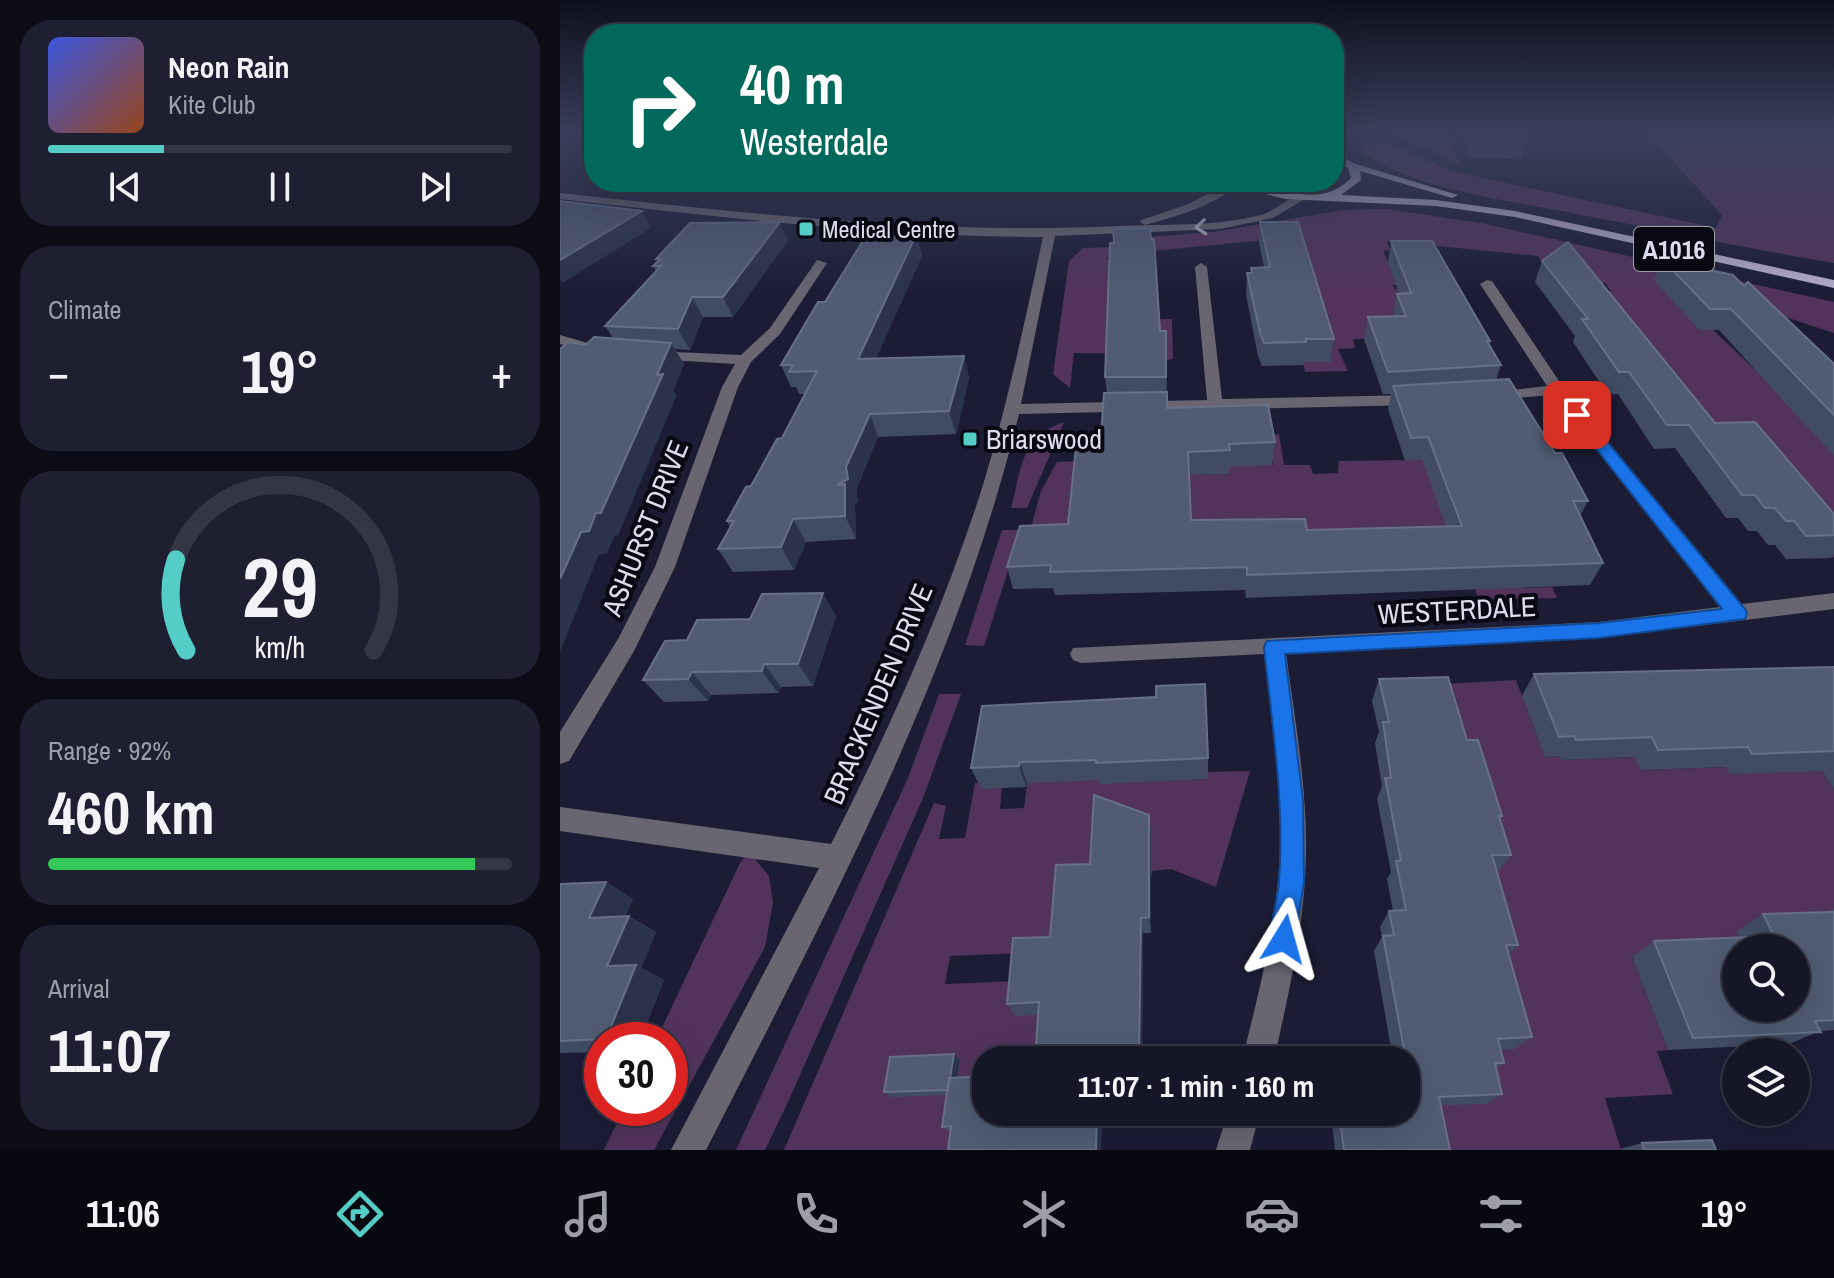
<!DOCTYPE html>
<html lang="en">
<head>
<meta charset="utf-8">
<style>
	:root { --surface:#151628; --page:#1e1f30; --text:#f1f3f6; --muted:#9d9fa8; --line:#343545; --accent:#54cdc6 }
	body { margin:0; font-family:"Archivo Narrow",sans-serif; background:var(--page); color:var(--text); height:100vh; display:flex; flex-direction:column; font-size:30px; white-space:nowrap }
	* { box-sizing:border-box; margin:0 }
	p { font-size:26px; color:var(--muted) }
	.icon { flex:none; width:44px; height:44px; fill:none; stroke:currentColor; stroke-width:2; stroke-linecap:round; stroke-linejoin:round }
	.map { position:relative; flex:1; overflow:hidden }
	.sheet { display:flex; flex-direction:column; gap:20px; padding:20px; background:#0c0c16; width:560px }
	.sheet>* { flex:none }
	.guide { position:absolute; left:24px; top:24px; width:760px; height:168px; border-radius:32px; box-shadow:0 8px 32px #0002,0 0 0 2px var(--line); background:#00695c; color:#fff; overflow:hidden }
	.controls { position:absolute; left:1162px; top:934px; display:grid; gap:16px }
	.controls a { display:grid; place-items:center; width:88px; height:88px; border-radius:50%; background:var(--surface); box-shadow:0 8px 32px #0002,0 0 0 2px var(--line); font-size:40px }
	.speed { position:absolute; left:24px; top:1022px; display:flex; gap:16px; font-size:40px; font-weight:700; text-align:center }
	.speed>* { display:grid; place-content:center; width:104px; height:104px; border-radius:50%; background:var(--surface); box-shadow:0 8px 32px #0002,0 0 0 2px var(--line); line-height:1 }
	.speed .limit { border:12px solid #d22; background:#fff; color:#111 }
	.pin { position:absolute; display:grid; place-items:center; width:68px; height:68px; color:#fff; margin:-34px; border-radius:16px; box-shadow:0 4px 12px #0006 }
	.me { position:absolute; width:88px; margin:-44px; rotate:8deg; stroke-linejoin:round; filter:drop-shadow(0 0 6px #0008) }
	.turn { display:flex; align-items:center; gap:28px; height:168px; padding:0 24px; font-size:36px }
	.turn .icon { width:104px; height:104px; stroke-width:2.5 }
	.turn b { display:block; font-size:56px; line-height:68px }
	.big { font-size:60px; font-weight:700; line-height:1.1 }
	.sheet .tile { flex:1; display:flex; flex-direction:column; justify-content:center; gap:12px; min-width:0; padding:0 28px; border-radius:32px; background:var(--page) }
	.sheet .dial { align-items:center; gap:0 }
	.dial svg { height:208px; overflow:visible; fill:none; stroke:var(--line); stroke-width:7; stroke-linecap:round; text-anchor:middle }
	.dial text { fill:var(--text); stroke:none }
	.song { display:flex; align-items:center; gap:24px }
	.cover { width:96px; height:96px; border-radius:12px; background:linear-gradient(135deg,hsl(230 70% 55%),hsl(20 70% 35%)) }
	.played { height:8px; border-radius:4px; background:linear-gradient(90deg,var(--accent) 25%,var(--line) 25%) }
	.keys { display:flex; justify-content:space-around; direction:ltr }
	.heat { display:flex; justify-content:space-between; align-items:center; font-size:44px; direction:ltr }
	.charge { height:12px; border-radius:6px; background:linear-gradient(90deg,#34c759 92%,var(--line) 0) }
	.trip { position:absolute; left:412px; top:1046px; width:448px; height:80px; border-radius:32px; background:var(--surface); box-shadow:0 8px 32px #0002,0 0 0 2px var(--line); font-weight:700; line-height:80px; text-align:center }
	.tab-bar { display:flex; height:128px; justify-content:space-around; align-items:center; background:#080910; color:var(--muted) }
	.tab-bar .icon { width:56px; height:56px }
	.tab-bar .on { color:var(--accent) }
	.tab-bar b { font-size:36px; color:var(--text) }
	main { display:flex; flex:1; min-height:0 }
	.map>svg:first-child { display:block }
	.green { fill:#52335c }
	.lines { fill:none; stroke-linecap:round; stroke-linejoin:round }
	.minor { fill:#696672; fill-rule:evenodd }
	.major { fill:#b4acc6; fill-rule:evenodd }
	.wall { fill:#414c63 }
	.shaded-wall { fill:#2b334b }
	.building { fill:#515c72; stroke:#677085; stroke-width:2; fill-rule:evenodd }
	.oneway { stroke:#b3b3c2 }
	.route { fill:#1a73e8; stroke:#114b97; stroke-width:2 }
	.poi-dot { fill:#54cdc6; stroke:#080913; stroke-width:3 }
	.labels { text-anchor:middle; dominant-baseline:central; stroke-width:8; stroke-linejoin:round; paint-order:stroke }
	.far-poi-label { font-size:24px; fill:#dbdded; stroke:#080913; text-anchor:start }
	.shield { fill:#080913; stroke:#9c9dac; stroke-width:2 }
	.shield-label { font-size:26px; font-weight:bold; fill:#dbdded }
	.poi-label { font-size:28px; fill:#dbdded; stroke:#080913; text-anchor:start }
	.street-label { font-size:28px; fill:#dbdded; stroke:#080913 }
</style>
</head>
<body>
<main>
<section class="sheet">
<div class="tile">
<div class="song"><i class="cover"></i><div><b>Neon Rain</b><p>Kite Club</p></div></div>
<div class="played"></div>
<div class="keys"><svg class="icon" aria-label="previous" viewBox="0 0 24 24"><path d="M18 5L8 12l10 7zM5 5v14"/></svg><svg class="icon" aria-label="pause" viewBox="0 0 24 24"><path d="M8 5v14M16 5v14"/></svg><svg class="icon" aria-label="next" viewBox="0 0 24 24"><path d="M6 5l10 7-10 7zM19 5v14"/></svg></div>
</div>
<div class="tile"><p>Climate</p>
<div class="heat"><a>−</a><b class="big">19°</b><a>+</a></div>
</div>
<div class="tile dial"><svg viewBox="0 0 100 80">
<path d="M14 69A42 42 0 1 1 86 69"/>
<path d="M14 69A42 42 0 0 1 10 34" stroke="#54cdc6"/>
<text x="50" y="56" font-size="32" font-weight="700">29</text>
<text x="50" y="72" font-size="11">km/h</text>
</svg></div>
<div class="tile"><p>Range · 92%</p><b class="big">460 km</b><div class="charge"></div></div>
<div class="tile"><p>Arrival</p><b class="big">11:07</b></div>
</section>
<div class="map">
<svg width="1274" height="1150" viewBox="0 0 1274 1150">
	<rect width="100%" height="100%" fill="#1c1d35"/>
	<path class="green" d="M832 133H888L900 165Z
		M1088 133H1274V263C1190 249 1106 231 1022 215 959 202 851 190 801 151L802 146 829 143 891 171 1156 228 1162 215Z
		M826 209 921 223 1274 302V333L1189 305 1139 330H1153L1274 444V558L1126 460 1036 292 1051 291 1045 283C1018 284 994 278 978 256L827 241 830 250 823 251 839 284 833 285 835 289H841L845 338 793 339 795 348 778 349 788 371 745 372 736 333 706 240 550 255 546 259 550 260 566 320 612 319 613 359 607 360 606 354 514 353 510 388 493 374 509 261 523 248 590 246 563 239 653 232 783 210Z
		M504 422 467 508H451C462 467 460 438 504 422Z
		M719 434 724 465H750L753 474 778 473 779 461 856 460 861 451 964 588 992 587 997 598 919 600 906 563 465 549 481 491 497 462 520 461 621 475 669 474 668 458 713 465 708 435Z
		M442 530H461L424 646 405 645Z
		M956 680 985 757 1000 756 1002 760 1075 757 1081 770 1257 764 1274 789V914L1185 948 1072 957 1108 1050 1097 1051 1113 1094 1045 1098 1061 1150H875L859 1106 923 1050 955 1048 846 686Z
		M379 694H401L363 798 228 1102 205 1150H176L348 778Z
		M531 729 550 783 647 779 648 772 690 771 656 887 611 869 592 871 591 879 502 883 496 959 466 953 390 956 385 984 459 981 487 1015 484 1060H426V1092L402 1150H224L374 803 386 806 379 839 405 838 415 783 442 785 440 809 464 808 467 783Z
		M189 852 209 876 213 903 205 947 94 1150H44L64 1108H110V1040H96L180 863Z"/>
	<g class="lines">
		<path class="minor" d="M670 182H682C656 205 618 216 585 225L579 221 628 204Z
			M0 193C186 213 371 235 558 226 605 224 658 227 704 214 717 209 728 198 741 194L745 195V199L713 218 660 229 495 236 461 404 647 400 635 267 641 263 647 267 662 399 855 395 863 400 855 405 459 414C395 675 267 912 146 1150H111L259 868 0 831V807L271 844C330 728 384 608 423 485 448 403 465 320 483 237 321 237 161 217 0 199Z
			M257 260 267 263 220 334 191 362 178 387 115 567 74 651 9 761 0 764V732L58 639 95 567 162 387 175 364 93 359 86 355 93 351 181 355 210 328Z
			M927 280 932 281 1003 387 1182 604 1274 593V609L1039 638 726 653C735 720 747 787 746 854 745 924 729 992 714 1060H682C699 993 716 925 720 856 723 788 711 721 704 654L521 663 513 660 510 654 513 648 1039 622 1160 607 993 395 929 400V394L935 392 987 386 920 284Z
			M0 335 38 346 40 349 33 353 0 344Z
			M668 1112H700L690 1150H656Z"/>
		<path class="major" d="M774 153 796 164 898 195 892 198 800 171 801 180 781 195 876 200 955 211 1274 280V288L955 217 876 206 725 199 690 190 677 182C715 182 757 213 791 178L788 168 774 160Z"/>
	</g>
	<path class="wall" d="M0 133H34V136L0 138Z
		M899 133H968L961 159 909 158Z
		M700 222 774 339 770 362H744V365L702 366 698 356 686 295 687 273H691V268L704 267 699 243Z
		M354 235H356L362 256 316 358 404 356 409 378 396 434 318 437 296 490 298 502 294 504 295 507 296 539 246 542 234 570 173 572 158 549 170 527 167 521 191 486 222 438 245 394H239L236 387H231L221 365 265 302Z
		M591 239 600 331H606L607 408 715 442 712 465 669 467V474L629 475 631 520 747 530 886 526 862 460 845 461 828 409 831 394H823L804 339 808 317 833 316 837 294H839L828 262 831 241 930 341 929 345 941 365 936 380 995 453 1028 501 1020 516 1043 563 1030 585 686 598 685 590 495 595 493 588 453 589 447 567 508 524 541 437 547 393 545 377Z
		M228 240 173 317H143L130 350 115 349 124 364 113 391 116 396 58 535 54 536 47 553 39 554 26 345 53 338 45 326 96 271 93 266 98 261 96 259Z
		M1103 260 1184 286 1274 364V456L1159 330H1139L1094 280Z
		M982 261 1155 423 1274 514V554L1271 558 1226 559 1215 545H1208L1197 531H1188L1178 518H1166L1115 448 1094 449 1058 394 1048 395 1013 342 1015 336 975 282Z
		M276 616 253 686 221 687 218 693 151 695 148 701 104 702 83 680 127 640Z
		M1274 667V789L1262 771 1170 774 1166 767 1080 770 1075 757 1001 760 1000 756 985 757 962 696 974 674Z
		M819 679 907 740 942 816 940 819 951 855 937 873 958 945 948 955 972 1037 955 1049 941 1050 944 1063 936 1068 942 1094 926 1104 881 1105 890 1150H775L771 1112H846V1060H833L814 951 822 937 820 927 829 911H833L827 879 831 872 817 799 822 786 815 743 819 732 812 701Z
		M422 706 648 758V779L540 784 539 780 467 783 466 787 421 789 411 768Z
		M589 815 591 834V933H583L582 1060H475L478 1015 456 1016 447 1004 490 937 530 864Z
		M46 882 73 899 65 916H69L96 932 81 968 104 980 80 1040H42V1052L0 1053V884Z
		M1274 908V1030L1260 1031 1229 1044 1108 1050 1072 957 1094 941 1180 938 1177 931 1203 914 1268 912Z
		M400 1060 390 1132 382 1127 387 1095 332 1097 324 1092Z
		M1082 1143 1156 1150H1061L1060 1149Z"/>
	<path class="shaded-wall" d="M82 211 91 228 2 283 0 279V260Z
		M220 222 228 240 173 317 163 297Z
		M353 231 355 238 356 235 362 256 306 381 298 359Z
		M132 297 143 317 130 350 118 329Z
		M111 343 124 364 113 391 116 396 58 535 54 536 47 553 39 554 0 652V579L21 532 97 375Z
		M404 356 409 378 396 434 389 411Z
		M310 414 318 437 296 490 298 502 294 504 295 507 296 539 285 516 277 485 286 467Z
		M233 519 246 542 234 570 221 547Z
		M263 593 276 616 253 686 238 664Z
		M204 664 221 687 218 693 202 671Z
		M132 672 151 695 148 701 128 679Z
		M460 762 467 783 466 787 459 766Z
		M589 815 591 834V933L589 917Z
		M46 882 73 899 57 934 29 918Z
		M69 916 96 932 81 968 104 980 80 1040H48L46 1039 47 966Z
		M581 918 583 933 582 1060H581L579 1055Z
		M394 1054 400 1060 395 1094 388 1090Z
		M537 1112H543L541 1150H536Z"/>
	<path class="building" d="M0 201 82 211 0 260Z
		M220 222 163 297H132L118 329 45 326 101 266H93L100 259H96L130 223Z
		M700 222H738L774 339H746V342L704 343 700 333 687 273H692L691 268 710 267Z
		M590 228 591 239H594L600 331H606V377H545L550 243H554L553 229Z
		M309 231H353L351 235H356L298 359 404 356 389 411 310 414 286 467 288 479 277 485 285 484V516L233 519 221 547 158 549 174 521H167L186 487 191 486 217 439 222 438 257 371 229 372 233 365H221L258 302H265Z
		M831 241H872L930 341H927L941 365 828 372 808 317 846 316 837 294 851 293Z
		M1008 242 1155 423 1195 422 1274 514V535L1246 536 1234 521H1226L1215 508H1205L1195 495H1182L1129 425H1107L1069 372H1059L1022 319H1028L982 261Z
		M1103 260 1173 275 1184 286 1188 282 1274 364V415L1171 309H1150Z
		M34 337 111 343 97 375 103 374 41 513H36L29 531 21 532 0 579V349L8 342 26 345Z
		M949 379 995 453H1002L1028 501H1013L1043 563 687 575V567L490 572 491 565 447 567 460 526 508 524 517 437H541L544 393 607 392V408L708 405 715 442 669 444 670 450 628 452 631 520 745 519 747 530 902 526 868 437 851 438 833 386Z
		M263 593 238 664H204L202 671 132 672 128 679 83 680 105 641 127 640 137 620 190 619 202 594Z
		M1274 667V751L1192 754 1188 747 1098 750 1092 737 1016 740 1014 736 999 737 974 674Z
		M888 677 907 740H918L942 816H939L951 855H932L958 945H946L972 1037 938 1039 944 1063H935L942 1094 879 1097 890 1150H784L779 1112H846V1099L853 1098 823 936 834 935 829 911 846 910 836 861H841L825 778H831L823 722H829L819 679Z
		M645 684 648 758 536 763V760L460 762 459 766 411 768 422 706 596 697V686Z
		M534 795 589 815V917L581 918 579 1055 540 1056 539 1060H475L479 1002 447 1004 453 938 490 937 496 865 530 864Z
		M46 882 29 918 69 916 47 966 76 965 46 1039 0 1041V884Z
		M1274 912V1020L1255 1021 1261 1032 1133 1038 1094 941 1214 936 1203 914ZM1176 948H1236V1008H1176Z
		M394 1054 388 1090 324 1092 330 1057Z
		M426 1076V1112H537L536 1150H388L391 1126 382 1127 389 1078Z
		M1152 1140 1156 1150H1084L1082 1143Z"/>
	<defs><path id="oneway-chevron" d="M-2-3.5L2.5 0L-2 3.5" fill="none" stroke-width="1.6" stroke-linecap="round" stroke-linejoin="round" transform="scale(2)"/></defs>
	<use class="oneway" href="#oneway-chevron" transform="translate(641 227) rotate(174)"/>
	<linearGradient id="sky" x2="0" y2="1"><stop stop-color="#0f101d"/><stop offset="0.45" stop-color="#3a405c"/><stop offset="1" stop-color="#3a405c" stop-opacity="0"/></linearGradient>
	<rect width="1274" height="294" fill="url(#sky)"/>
	<path class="route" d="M1017 410 1022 411 1185 609 1187 614 1185 619 1039 638 725 654 743 801 744 883 733 948 724 952 715 948C706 928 718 903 719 881 725 803 712 725 704 647L707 641 1039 623 1162 609 1012 418 1009 415Z"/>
	<g class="poi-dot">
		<rect x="238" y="221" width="16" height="16" rx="4"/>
		<rect x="402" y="431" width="16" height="16" rx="4"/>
	</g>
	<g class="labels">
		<g class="far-poi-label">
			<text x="262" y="229">Medical Centre</text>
		</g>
		<rect class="shield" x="1074" y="227" width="80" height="44" rx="6"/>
		<g class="shield-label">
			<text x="1114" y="249">A1016</text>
		</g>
		<g class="poi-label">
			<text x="426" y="439">Briarswood</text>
		</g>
		<g class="street-label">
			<text transform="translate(85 528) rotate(-68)">ASHURST DRIVE</text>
			<text transform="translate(897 610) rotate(-3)">WESTERDALE</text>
			<text transform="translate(318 694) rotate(-67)">BRACKENDEN DRIVE</text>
		</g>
	</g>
</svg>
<div class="controls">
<a><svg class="icon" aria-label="search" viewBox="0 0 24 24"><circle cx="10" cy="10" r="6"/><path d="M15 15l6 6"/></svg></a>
<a><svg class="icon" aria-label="layers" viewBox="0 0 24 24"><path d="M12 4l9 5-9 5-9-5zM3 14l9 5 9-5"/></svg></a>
</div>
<div class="speed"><div class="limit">30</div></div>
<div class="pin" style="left:1017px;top:415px;background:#d93025"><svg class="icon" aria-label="arrive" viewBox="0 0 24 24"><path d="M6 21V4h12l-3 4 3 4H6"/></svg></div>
<svg class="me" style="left:724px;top:939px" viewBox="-20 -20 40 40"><path d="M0-17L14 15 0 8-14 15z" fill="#1a73e8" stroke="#fff" stroke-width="4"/></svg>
<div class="trip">11:07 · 1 min · 160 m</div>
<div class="guide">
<div class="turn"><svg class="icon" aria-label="right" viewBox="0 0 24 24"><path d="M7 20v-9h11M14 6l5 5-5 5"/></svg><div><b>40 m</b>Westerdale</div></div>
</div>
</div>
</main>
<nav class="tab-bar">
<b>11:06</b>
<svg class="icon on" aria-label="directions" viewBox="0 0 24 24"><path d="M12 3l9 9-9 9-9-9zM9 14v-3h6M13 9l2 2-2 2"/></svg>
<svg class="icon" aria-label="music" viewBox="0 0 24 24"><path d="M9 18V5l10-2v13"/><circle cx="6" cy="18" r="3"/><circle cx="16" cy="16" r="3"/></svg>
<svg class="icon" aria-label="phone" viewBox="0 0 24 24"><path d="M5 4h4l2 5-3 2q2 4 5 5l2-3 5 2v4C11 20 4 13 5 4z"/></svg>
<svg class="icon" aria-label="climate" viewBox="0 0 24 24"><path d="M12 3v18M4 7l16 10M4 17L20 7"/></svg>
<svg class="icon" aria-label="car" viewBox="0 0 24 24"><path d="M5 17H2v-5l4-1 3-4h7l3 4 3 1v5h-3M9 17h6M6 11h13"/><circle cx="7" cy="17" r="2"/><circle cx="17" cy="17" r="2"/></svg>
<svg class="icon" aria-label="filters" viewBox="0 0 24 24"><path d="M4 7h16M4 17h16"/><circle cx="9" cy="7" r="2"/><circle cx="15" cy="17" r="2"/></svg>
<b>19°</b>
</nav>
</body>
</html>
